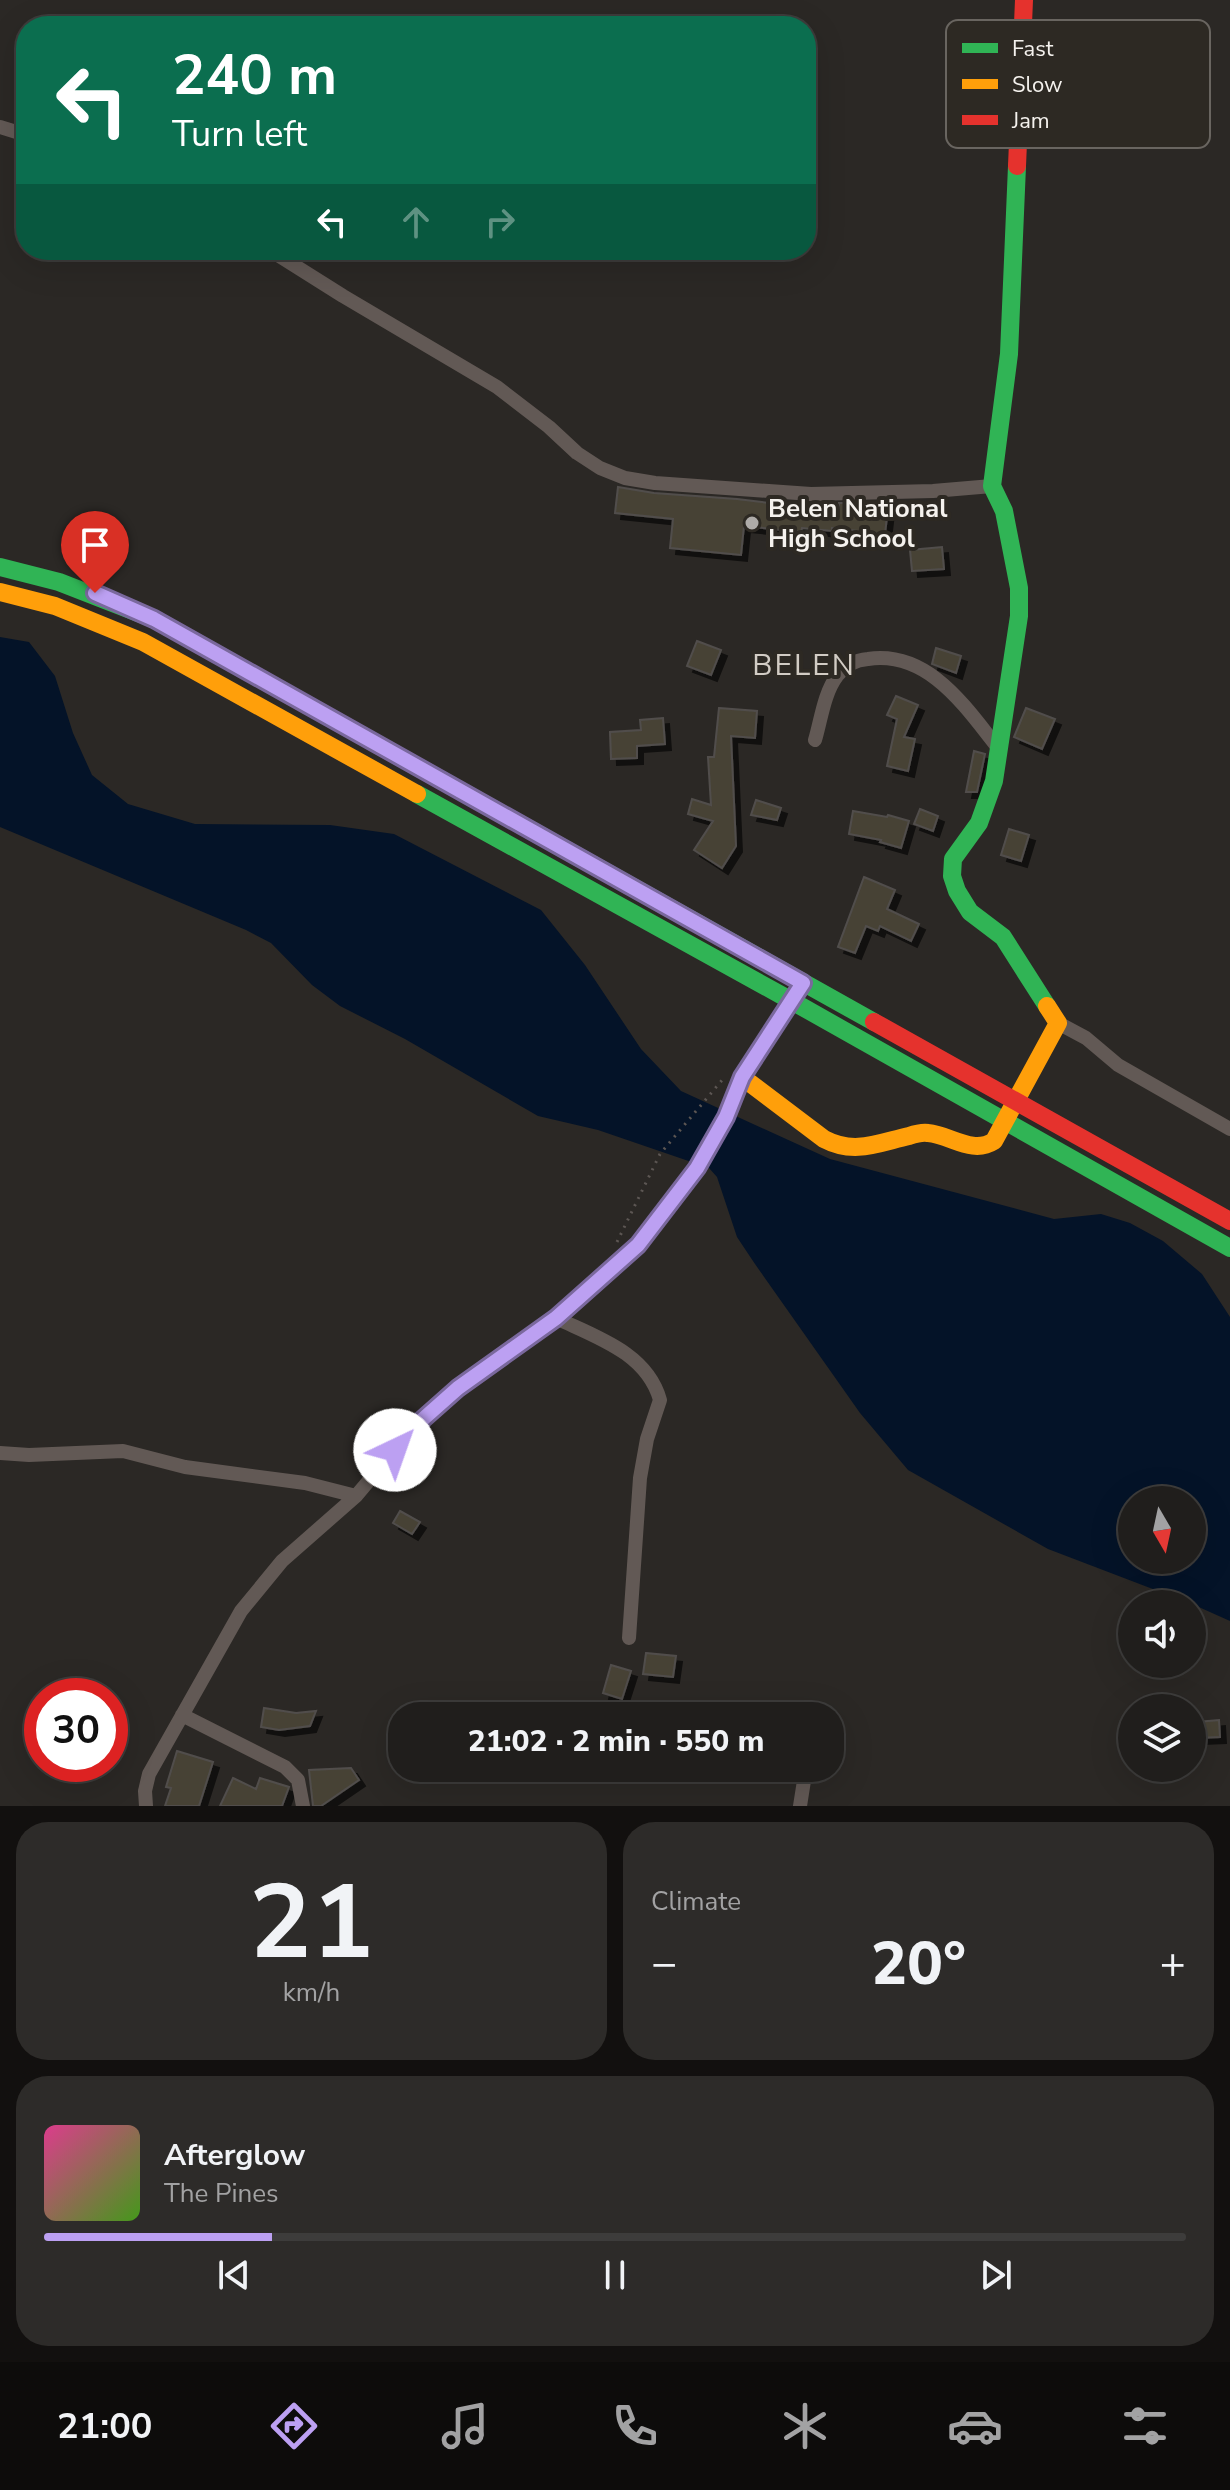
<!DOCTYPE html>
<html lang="en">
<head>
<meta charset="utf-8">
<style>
	:root { --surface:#201e1c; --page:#2d2b29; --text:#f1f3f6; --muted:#a2a2a3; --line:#3d3c3b; --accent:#bca0f2 }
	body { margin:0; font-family:"Nunito Sans",sans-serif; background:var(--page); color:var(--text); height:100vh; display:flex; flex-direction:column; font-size:30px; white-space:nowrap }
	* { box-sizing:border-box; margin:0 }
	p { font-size:26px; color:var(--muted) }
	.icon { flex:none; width:44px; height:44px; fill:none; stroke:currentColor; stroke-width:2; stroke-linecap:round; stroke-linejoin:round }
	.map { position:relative; height:1806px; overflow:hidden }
	.side { display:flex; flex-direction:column; gap:16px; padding:16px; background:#12100f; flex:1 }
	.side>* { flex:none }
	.guide { position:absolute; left:16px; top:16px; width:800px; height:244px; border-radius:32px; box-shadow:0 8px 32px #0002,0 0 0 2px var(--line); background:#0b6e4f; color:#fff; overflow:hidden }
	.needle { width:52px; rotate:171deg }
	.tools { position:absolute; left:1118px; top:1486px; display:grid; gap:16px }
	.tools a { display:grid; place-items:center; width:88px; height:88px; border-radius:50%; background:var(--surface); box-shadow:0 8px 32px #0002,0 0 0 2px var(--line); font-size:40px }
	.speed { position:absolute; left:24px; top:1678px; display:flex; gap:16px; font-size:40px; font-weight:700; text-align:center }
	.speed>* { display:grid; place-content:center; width:104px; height:104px; border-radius:50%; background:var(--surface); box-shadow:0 8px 32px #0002,0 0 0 2px var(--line); line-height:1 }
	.speed .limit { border:12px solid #d22; background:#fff; color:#111 }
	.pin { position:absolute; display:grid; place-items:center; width:68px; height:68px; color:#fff; margin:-82px -34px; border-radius:50% 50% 50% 0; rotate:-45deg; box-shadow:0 0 8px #0007 }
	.pin .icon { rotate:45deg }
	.me { position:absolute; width:88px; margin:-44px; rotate:42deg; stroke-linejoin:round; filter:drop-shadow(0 0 6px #0008) }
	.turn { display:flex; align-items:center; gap:28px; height:168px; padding:0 24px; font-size:36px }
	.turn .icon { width:104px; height:104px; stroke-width:2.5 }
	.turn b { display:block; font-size:56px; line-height:68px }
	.lanes { display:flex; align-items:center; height:76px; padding:0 24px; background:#0003; justify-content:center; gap:40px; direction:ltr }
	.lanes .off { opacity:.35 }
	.big { font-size:60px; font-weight:800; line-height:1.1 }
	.side .tile { flex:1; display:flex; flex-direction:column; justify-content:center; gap:12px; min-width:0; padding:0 28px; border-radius:32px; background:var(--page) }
	.side .dial { align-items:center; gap:0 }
	.dial b { font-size:104px; line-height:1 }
	.song { display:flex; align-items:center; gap:24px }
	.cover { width:96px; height:96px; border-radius:12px; background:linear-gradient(135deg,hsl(330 70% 55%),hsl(100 70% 35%)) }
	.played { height:8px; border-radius:4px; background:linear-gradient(90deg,var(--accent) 20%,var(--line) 20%) }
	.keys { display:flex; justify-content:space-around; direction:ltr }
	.heat { display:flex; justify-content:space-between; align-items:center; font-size:44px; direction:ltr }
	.side .tiles { flex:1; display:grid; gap:16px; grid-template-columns:1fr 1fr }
	.tile:last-child { grid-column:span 2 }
	.trip { position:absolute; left:388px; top:1702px; width:456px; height:80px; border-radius:32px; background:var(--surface); box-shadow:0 8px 32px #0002,0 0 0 2px var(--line); font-weight:800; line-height:80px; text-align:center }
	.tabs { display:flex; height:128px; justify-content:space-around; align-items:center; background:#0d0c0b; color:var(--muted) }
	.tabs .icon { width:56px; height:56px }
	.tabs .on { color:var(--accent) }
	.tabs b { font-size:36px; color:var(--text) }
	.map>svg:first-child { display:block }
	.water { fill:#041328; fill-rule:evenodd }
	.building { fill:#474236; stroke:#514e4c; stroke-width:2; filter:url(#shadow) }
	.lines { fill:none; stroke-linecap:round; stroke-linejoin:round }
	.path { stroke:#5c5653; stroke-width:3; stroke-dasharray:2 6; stroke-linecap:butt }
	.street { stroke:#625955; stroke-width:14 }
	.fast { stroke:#30b455; stroke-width:18 }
	.slow { stroke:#ff9f0a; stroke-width:18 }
	.jam { stroke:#e5322d; stroke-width:18 }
	.route-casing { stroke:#7a689d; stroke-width:20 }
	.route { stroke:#bca0f2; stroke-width:14 }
	.poi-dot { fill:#aeaba8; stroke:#2d2923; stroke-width:3 }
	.labels { text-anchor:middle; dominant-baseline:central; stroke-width:8; stroke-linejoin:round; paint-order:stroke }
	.poi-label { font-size:26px; font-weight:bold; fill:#f5f2ee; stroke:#2d2923; text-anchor:start }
	.quarter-label { font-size:30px; letter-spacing:2px; fill:#d2ccc4; stroke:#2d2923 }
	.key { fill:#2d2923; stroke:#696560; stroke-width:2 }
	.key-label { font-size:22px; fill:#f5f2ee }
</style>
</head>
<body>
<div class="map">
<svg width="1230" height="1806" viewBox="0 0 1230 1806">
	<defs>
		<filter id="shadow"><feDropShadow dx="6" dy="6" stdDeviation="0" flood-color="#0009"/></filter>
	</defs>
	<rect width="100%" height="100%" fill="#2b2825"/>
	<path class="water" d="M0 637 29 642 55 676 73 733 92 775 128 804 195 824 330 825 394 834 541 910 585 965 641 1049 681 1091 830 1159 1054 1219 1101 1214 1130 1223 1163 1241 1202 1274 1230 1317V1621L1192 1604 1048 1549 908 1470 860 1413 755 1264 737 1237 717 1177 709 1168 598 1130 538 1116 405 1039 340 1006 312 985 271 943 246 930 0 827ZM1132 1500H1192V1560H1132Z"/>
	<path class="building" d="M618 487 654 493 737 499 810 508V505L839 508V503H848L888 508 885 534 832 528V531L802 528 801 532 744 526 741 555 670 548 673 519 615 513Z
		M942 547 944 569 912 571 910 550Z
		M697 641 721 650 711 675 687 666Z
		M936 648 961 656 956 673 932 664Z
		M896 696 918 705 904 737 915 739 908 771 887 766 897 719 887 715Z
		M719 708 757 711 755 738 731 736 736 846 722 868 694 850 713 821 688 814 692 799 711 805 708 757H714Z
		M1026 708 1055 719 1042 749 1014 737Z
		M663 718 665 744 637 746V758L611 759 610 732 641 730 640 720Z
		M974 751 985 754 977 792H966Z
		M756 800 781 808 777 820 751 815Z
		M920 809 938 816 933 831 914 824Z
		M853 811 887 817 888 815 909 821 901 848 880 842 881 840 849 834Z
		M1009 829 1029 835 1021 861 1001 855Z
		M864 877 895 890 887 909 919 924 911 941 880 926 878 931 866 926 855 953 838 947Z
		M400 1511 420 1522 412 1534 393 1523Z
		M646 1653 676 1656 673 1677 643 1674Z
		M611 1665 631 1671 622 1699 603 1693Z
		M264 1708 296 1713 316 1711 310 1726 279 1730 261 1727Z
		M1219 1720 1220 1737 1198 1738 1197 1722Z
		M177 1751 213 1762 199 1806H165L171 1788 166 1787Z
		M351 1768 359 1780 321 1806H313L309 1770Z
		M233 1778 256 1789 260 1778 289 1787 282 1806H220Z"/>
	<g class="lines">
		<path class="path" d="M617 1242 660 1154 723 1079"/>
		<path class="street" d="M0 127 26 135
			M270 250 343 296 497 387 549 427 577 453 600 468 625 478 655 483 811 494 933 491 992 486
			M815 740C821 720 824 693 837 676 845 665 855 660 868 659 929 650 966 708 999 749
			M1058 1023 1086 1038 1118 1065 1230 1129
			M556 1318C596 1337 647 1353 660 1400L647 1439 640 1478 629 1638
			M0 1453 29 1455 123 1451 185 1467 305 1483 356 1496
			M182 1715 285 1767 298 1780 303 1806
			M146 1806 145 1791 149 1774 241 1611 282 1561 356 1496 414 1427 458 1388 556 1318 638 1245 697 1168 726 1117 742 1077 795 993
			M800 1806 806 1768"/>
		<path class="fast" d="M1017 166 1009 354 992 486 1004 511 1019 588V616L994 781 979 823 953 859 952 876 957 891 970 912 1003 937 1047 1006
			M0 567 59 582 154 619 874 1022
			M417 794 790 1000 1230 1248"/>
		<path class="slow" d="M0 592 55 606 143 642 417 794
			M742 1077 824 1139C854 1155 878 1143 909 1136 915 1134 922 1132 928 1133 951 1135 972 1155 994 1141L1058 1023 1047 1006"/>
		<path class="jam" d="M1017 166 1024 0
			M874 1022 1230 1221"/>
	</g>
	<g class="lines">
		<defs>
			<path id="route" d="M95 593 154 619 803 983 742 1077 726 1117 697 1168 638 1245 556 1318 458 1388 414 1427 395 1450"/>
		</defs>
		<use href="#route" class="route-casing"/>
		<use href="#route" class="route"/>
	</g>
	<circle class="poi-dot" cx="752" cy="523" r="8"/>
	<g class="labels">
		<g class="poi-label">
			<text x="768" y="508">Belen National<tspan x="768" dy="30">High School</tspan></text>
		</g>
		<g class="quarter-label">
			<text x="804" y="665">BELEN</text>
		</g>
	</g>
	<rect x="946" y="20" width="264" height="128" rx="12" class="key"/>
	<rect x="962" y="43" width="36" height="10" fill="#30b455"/>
	<rect x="962" y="79" width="36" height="10" fill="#ff9f0a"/>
	<rect x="962" y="115" width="36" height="10" fill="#e5322d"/>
	<g class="key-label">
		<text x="1012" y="56">Fast</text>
		<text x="1012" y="92">Slow</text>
		<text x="1012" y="128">Jam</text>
	</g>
</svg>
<div class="tools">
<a><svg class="needle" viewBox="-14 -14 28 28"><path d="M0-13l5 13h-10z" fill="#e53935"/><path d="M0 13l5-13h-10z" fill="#a2a2a3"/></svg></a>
<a><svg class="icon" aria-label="sound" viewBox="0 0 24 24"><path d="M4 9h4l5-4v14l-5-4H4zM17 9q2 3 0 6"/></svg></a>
<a><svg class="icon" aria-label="layers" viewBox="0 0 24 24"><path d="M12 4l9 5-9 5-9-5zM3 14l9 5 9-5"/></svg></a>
</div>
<div class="speed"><div class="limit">30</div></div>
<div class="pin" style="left:95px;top:593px;background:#d93025"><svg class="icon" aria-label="arrive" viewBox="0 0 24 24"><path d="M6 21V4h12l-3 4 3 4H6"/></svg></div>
<svg class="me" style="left:395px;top:1450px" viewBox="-20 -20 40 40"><circle r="19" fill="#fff"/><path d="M0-13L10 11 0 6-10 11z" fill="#bca0f2"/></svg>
<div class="trip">21:02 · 2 min · 550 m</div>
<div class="guide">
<div class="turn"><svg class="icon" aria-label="left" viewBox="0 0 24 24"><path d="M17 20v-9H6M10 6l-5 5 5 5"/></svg><div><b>240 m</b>Turn left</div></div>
<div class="lanes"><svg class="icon" aria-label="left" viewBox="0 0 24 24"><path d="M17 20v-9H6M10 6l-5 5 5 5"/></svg><svg class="icon off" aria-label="ahead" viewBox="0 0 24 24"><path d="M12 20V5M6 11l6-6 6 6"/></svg><svg class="icon off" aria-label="right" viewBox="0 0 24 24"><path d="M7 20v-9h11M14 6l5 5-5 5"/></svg></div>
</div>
</div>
<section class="side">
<div class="tiles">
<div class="tile dial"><b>21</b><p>km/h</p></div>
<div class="tile"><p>Climate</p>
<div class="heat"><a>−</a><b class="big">20°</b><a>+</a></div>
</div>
<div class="tile">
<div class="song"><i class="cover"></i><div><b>Afterglow</b><p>The Pines</p></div></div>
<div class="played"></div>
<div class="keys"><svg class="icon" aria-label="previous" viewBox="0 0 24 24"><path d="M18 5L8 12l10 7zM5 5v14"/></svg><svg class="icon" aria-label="pause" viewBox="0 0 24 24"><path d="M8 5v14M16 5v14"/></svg><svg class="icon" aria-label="next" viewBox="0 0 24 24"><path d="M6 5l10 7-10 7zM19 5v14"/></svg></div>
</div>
</div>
</section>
<nav class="tabs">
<b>21:00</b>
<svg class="icon on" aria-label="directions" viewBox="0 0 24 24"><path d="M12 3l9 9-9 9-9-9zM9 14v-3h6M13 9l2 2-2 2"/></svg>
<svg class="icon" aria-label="music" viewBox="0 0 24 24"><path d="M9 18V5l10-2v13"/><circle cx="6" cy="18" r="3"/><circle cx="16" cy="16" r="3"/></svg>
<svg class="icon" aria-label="phone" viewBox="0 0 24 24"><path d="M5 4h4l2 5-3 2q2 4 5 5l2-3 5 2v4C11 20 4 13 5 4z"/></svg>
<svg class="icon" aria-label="climate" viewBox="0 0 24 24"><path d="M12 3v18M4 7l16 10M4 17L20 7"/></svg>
<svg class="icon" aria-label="car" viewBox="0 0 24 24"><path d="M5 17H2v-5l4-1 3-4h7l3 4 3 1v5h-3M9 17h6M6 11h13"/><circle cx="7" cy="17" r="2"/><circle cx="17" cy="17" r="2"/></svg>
<svg class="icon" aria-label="filters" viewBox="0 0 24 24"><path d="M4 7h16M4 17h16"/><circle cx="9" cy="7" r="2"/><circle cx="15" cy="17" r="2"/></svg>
</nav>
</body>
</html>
